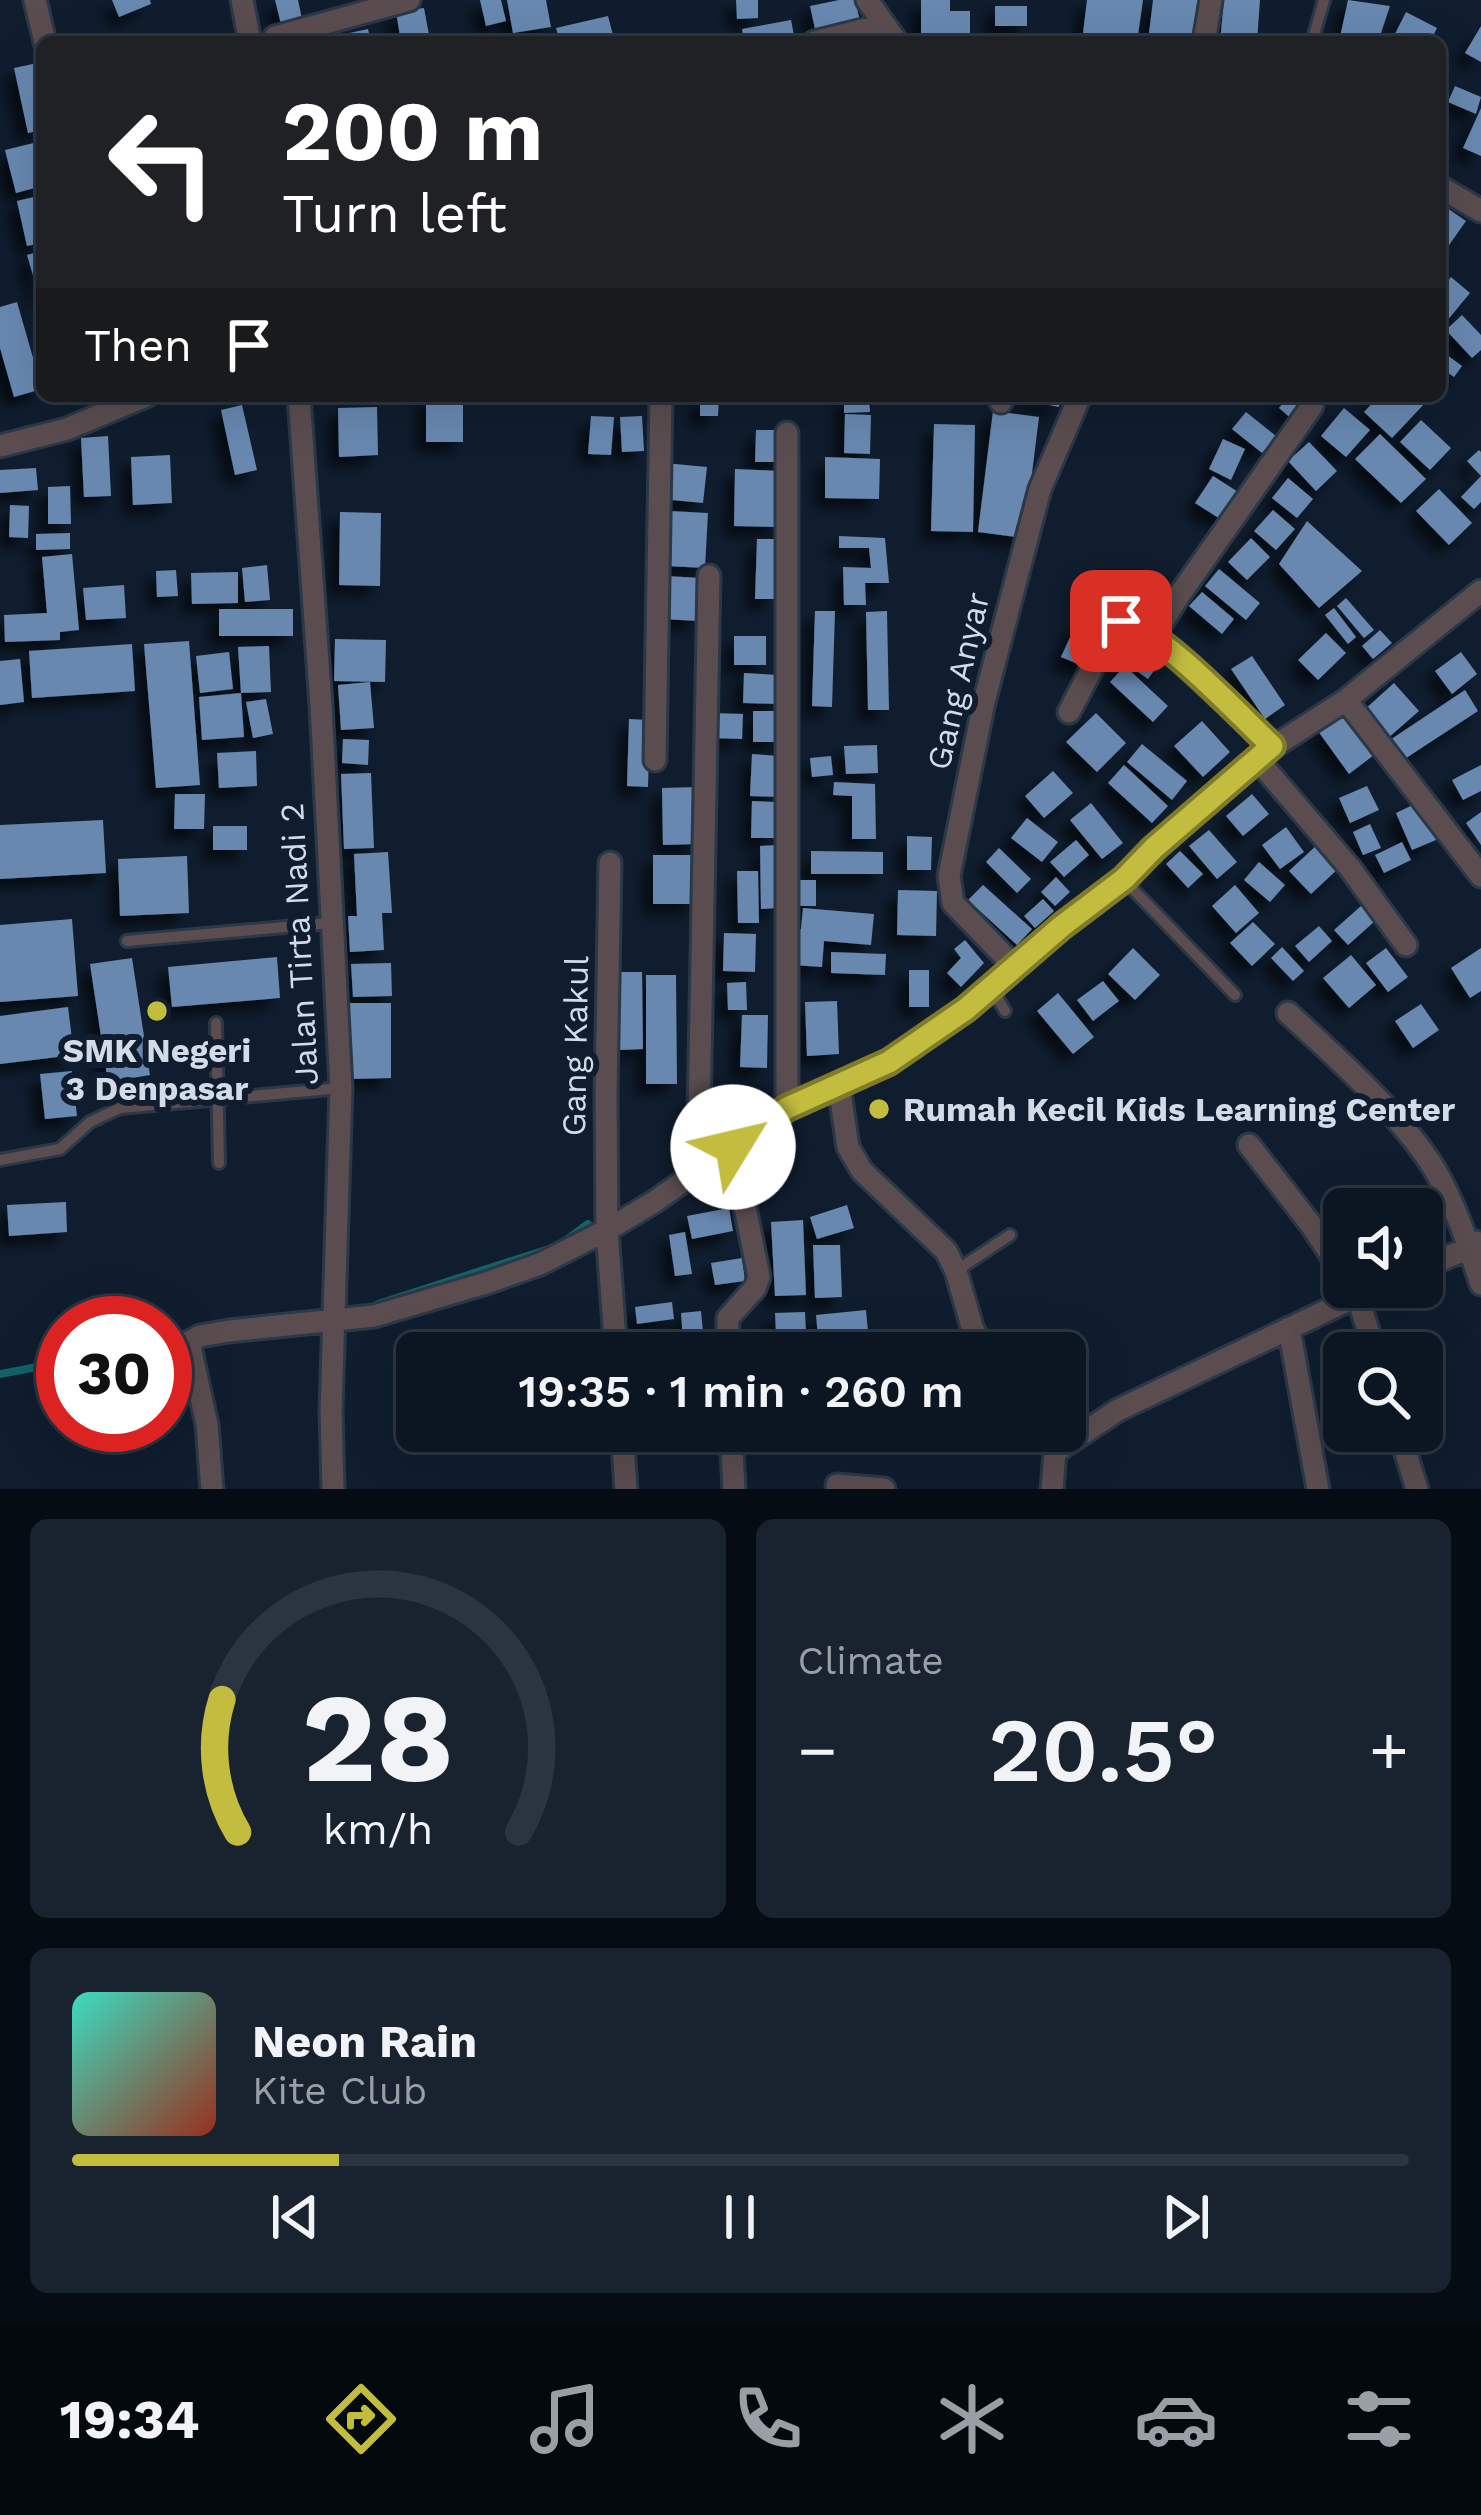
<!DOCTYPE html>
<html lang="en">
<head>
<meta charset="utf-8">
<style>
	:root { --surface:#0b1622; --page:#19232f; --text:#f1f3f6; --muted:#9a9fa5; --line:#2b3540; --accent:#c3bd3f }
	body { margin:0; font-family:"Work Sans",sans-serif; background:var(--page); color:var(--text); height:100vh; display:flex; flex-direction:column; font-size:45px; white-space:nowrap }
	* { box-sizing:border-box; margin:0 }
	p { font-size:39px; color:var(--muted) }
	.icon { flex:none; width:66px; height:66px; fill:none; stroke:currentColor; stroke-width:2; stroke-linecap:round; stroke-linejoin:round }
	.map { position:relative; height:1489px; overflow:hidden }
	.sheet { display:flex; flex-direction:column; gap:30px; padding:30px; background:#060c13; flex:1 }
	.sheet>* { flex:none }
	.hud { position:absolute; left:36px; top:36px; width:1410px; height:366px; border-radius:18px; box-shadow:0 12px 48px #0002,0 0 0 3px var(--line); background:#202124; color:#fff; overflow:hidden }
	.tools { position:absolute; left:1323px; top:1188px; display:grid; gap:24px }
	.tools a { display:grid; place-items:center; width:120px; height:120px; border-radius:18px; background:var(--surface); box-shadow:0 12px 48px #0002,0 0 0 3px var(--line); font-size:60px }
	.speed { position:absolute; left:36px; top:1296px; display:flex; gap:24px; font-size:60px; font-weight:700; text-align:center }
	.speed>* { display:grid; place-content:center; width:156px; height:156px; border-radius:50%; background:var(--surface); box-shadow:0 12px 48px #0002,0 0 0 3px var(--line); line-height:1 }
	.speed .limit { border:18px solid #d22; background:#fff; color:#111 }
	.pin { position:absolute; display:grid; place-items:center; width:102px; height:102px; color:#fff; margin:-51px; border-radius:24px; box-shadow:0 6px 18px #0006 }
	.me { position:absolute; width:132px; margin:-66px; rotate:54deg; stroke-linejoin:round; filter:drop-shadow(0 0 9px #0008) }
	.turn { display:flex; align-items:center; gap:42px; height:252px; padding:0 48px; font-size:54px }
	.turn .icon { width:156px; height:156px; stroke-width:2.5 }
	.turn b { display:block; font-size:84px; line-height:102px }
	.then { display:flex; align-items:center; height:114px; padding:0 48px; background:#0003; gap:24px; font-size:45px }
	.big { font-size:90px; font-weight:600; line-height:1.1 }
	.sheet .tile { flex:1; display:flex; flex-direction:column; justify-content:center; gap:18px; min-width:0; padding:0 42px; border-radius:18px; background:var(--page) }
	.sheet .dial { align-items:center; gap:0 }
	.dial svg { height:312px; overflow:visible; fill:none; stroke:var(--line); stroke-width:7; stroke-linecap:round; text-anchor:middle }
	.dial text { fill:var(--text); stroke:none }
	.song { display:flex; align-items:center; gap:36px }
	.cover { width:144px; height:144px; border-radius:18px; background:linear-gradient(135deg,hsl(170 70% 55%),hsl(10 70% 35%)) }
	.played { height:12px; border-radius:6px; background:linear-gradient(90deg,var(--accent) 20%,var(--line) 20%) }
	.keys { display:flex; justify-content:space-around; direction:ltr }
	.heat { display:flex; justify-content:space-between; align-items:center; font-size:66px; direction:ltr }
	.sheet .tiles { flex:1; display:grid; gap:30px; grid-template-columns:1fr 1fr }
	.tile:last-child { grid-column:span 2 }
	.trip { position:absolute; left:396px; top:1332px; width:690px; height:120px; border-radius:18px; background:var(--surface); box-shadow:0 12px 48px #0002,0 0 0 3px var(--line); font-weight:600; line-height:120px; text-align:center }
	.menu { display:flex; height:192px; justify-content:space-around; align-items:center; background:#04090e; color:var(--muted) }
	.menu .icon { width:84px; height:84px }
	.menu .current { color:var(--accent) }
	.menu b { font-size:54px; color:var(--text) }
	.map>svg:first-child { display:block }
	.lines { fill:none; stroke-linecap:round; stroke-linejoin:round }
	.stream { stroke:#136267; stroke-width:8 }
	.building { fill:#6788b0; filter:url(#shadow) }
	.service-casing { stroke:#2a3848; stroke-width:16 }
	.minor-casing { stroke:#2a3848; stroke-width:27 }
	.service { stroke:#5b4d4f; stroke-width:10 }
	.minor { stroke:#5b4d4f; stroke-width:21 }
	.route-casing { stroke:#7f7b29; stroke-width:30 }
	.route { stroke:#c3bd3f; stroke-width:21 }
	.poi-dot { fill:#c3bd3f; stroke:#0f1d2e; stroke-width:4.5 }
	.labels { text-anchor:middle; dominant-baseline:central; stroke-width:12; stroke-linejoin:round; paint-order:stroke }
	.street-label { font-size:33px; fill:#d2dbe7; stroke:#0f1d2e }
	.poi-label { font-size:33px; font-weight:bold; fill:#d2dbe7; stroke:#0f1d2e }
</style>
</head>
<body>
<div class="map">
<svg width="1481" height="1489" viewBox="0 0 1481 1489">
	<defs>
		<filter id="shadow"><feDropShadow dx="-10" dy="10" stdDeviation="6" flood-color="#0009"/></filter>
	</defs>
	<rect width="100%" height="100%" fill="#0f1d2e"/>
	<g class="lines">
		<path class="stream" d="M565 1241 588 1224
			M378 1304 546 1250
			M165 1337 180 1334
			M0 1374 63 1362"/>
	</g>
	<path class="building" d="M112 0H150L151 4 119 17Z
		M275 0H298L302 19 281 24Z
		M480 0H501L506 21 486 26Z
		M507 0H546L551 27 513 33Z
		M736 0H758V18L737 19Z
		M839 0H855L862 29 817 38 810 6Z
		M921 0H950V11H970V42H938V34H921Z
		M1087 0H1143L1137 42H1082Z
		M1153 0H1207L1202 42H1148Z
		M1224 0H1260L1257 42H1220Z
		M1348 0 1390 6 1378 42H1339Z
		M995 6H1027V26H995Z
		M424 8 430 40 401 42 396 12Z
		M1406 12 1437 28 1430 42H1391Z
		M608 16 614 39 602 42H560L556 28Z
		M791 20 795 41 744 42 742 29Z
		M1481 26V62L1465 53Z
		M368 29 371 42H332L331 37Z
		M42 62V130L28 133 14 68Z
		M1455 86 1481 97 1476 114 1448 102Z
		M1481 108V156L1463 148Z
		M42 141V186L16 193 5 150Z
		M42 195V243L27 246 17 201Z
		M1440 203 1466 221 1447 248 1440 243Z
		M42 251V302H41L27 255Z
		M1451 277 1470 293 1446 322 1440 317V291Z
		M17 302 42 389 14 397 0 348V307Z
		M1462 315 1481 335V350L1472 358 1446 330Z
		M1440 350 1462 366 1454 377 1440 367Z
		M426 396H463V442H426Z
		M700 396H719L718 416H700Z
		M844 396H869L870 412 844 413Z
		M1014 396H1061L1059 407 1014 398Z
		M1289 396H1295L1306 404 1293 420 1279 408Z
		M1379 396H1420L1426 402 1392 438 1364 412Z
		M242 405 257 470 235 475 221 410Z
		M377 407 378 455 339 457 338 408Z
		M1344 408 1370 430 1346 457 1321 436Z
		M993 411 1039 417 1024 538 978 532Z
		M1246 412 1276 436 1262 453 1232 429Z
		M845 414 871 415 870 454 844 453Z
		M591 416 614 417 611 455 588 454Z
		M642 416 644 451 622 452 620 417Z
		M1421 420 1451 448 1430 470 1400 442Z
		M934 424 975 425 973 532 931 531Z
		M756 430H784V462H755Z
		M1380 434 1426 479 1401 503 1355 459Z
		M108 436 111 496 84 497 81 438Z
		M1223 439 1245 449 1231 480 1209 469Z
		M1309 442 1337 471 1316 491 1288 461Z
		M1479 450 1481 452V502L1474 509 1461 497 1481 476 1467 461Z
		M170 455 172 503 133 505 131 457Z
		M825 457 880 459 879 499 825 498Z
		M665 463 707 467 703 503 662 499Z
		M36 468 38 490 0 493V470Z
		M735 469 780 471 779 527 734 526Z
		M1213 476 1243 495 1225 522 1195 503Z
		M1288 478 1313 499 1297 518 1272 498Z
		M70 486 71 524H48V487Z
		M1439 489 1472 523 1449 545 1416 511Z
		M10 505 29 506 28 538 9 537Z
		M1273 510 1295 529 1276 550 1254 531Z
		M670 511 708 513 705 568 667 566Z
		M340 512 381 513 380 586 339 585Z
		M1307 521 1362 571 1319 608 1279 564Z
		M70 533V549L36 550V534Z
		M839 536 885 538 889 583H865L866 605H844L843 567 871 568 869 548H839Z
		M1251 538 1270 557 1247 580 1228 562Z
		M757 539H775L774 599H755Z
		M72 554 79 630 60 632V640L5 642 4 615 47 613 42 557Z
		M267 565 270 600 245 602 242 568Z
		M1219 569 1260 603 1246 620 1205 586Z
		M176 570 178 596 157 597 156 571Z
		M238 572V603L192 604 191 573Z
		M1155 573 1176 590 1150 621 1129 604Z
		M665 576 701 578 698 621 662 619Z
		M124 585 126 618 86 620 83 588Z
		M1202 592 1234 619 1222 634 1189 606Z
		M1346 598 1374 630 1364 638 1337 606Z
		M1334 608 1356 637 1348 644 1325 615Z
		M219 609H293V636H219Z
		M815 611H835L832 707 812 706Z
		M887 611 889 710H868L866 612Z
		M1077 622 1101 632 1085 667 1061 657Z
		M1380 630 1392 643 1373 659 1362 646Z
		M1133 633 1165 655 1148 679 1117 657Z
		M1326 633 1346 653 1318 680 1298 660Z
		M734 636H766V665H734Z
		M335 639 386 640 385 682 334 681Z
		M189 641 200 785 156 788 144 644Z
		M132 644 135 691 32 698 29 651Z
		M269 646 271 692 241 693 244 737 202 740 199 697 241 693 238 647Z
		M229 652 233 689 200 693 196 656Z
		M1461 652 1477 674 1452 694 1435 671Z
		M1252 656 1285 705 1265 719 1231 669Z
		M20 659 24 702 0 705V661Z
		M1125 666 1168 706 1153 722 1110 682Z
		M744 673 779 675 778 704 743 703Z
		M370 682 374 728 341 730 338 685Z
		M1394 683 1419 711 1388 738 1363 711Z
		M1465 690 1478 711 1400 762 1387 742Z
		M266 699 273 734 253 738 246 702Z
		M753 711H781V742H753Z
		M714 713 743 714 742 739 713 738Z
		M1096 713 1126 743 1097 772 1066 742Z
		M1343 713 1374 755 1349 774 1318 731Z
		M629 719 650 720 648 787 627 786Z
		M1202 721 1230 752 1203 777 1174 746Z
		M343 739 369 740 368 765 342 763Z
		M1142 744 1187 781 1172 800 1127 762Z
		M877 745 878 773 846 774 844 746Z
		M256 751 257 786 219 788 217 753Z
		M752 754 778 756 777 797 750 796Z
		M831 756 833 775 812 777 810 758Z
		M1124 765 1168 806 1152 823 1108 783Z
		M1481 765V791L1463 800 1452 780Z
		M1053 771 1073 793 1044 818 1025 796Z
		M371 773 374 848 344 849 341 774Z
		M834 782 875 784 876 839H852V796L833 795Z
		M1367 786 1379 810 1350 823 1339 798Z
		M696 787 698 844 663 845 662 788Z
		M175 794H205L204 829H174Z
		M1252 794 1269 814 1243 836 1226 816Z
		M752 801 775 802V838H751Z
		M1419 802 1436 840 1412 850 1396 813Z
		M1091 803 1123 843 1102 859 1070 820Z
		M1481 812V845L1466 823Z
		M1027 818 1058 842 1042 862 1011 838Z
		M103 820 106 873 0 879V825Z
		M1370 824 1381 848 1363 855 1353 832Z
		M213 826H247V850H213Z
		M1286 827 1304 852 1280 869 1262 845Z
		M1209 830 1237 862 1217 879 1189 846Z
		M907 836 932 837 931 870H907Z
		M1076 840 1089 855 1064 877 1050 862Z
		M1402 842 1411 860 1384 873 1375 855Z
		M1318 844 1340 867 1311 894 1289 871Z
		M777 845 778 908 761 909 760 846Z
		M999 848 1031 879 1017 893 986 862Z
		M811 851 883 852V874H811Z
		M1180 851 1203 874 1188 888 1166 864Z
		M388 852 392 913H382L384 950 350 952 348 916H357L354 854Z
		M653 855H696V904H653Z
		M187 856 189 913 120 916 118 859Z
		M1259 862 1285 885 1270 902 1244 880Z
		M737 871H758L759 923H738Z
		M1056 877 1070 892 1055 906 1041 892Z
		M792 880H816V906H792Z
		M983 885 1032 929 1017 945 968 900Z
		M1235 885 1259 913 1236 933 1212 906Z
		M898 890 937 891 936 936 897 935Z
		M1043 899 1054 911 1035 928 1024 916Z
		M1361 906 1374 922 1348 945 1334 930Z
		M803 908 874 914 871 945 824 941 822 967 793 965 796 929H801Z
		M72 919 78 996 0 1002V925Z
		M1253 922 1275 944 1252 966 1230 943Z
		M1319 926 1332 941 1309 962 1295 946Z
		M724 933 756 934 755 972 723 971Z
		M965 940 984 963 961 987 947 973 961 958 954 949Z
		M1282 947 1304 971 1293 981 1271 958Z
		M1133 948 1160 975 1135 1000 1108 974Z
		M1386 948 1408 977 1388 992 1366 963Z
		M1481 948V991L1470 998 1451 968Z
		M831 952 886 954 885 975 831 973Z
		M1351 955 1376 985 1349 1008 1323 978Z
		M277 957 280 998 172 1007 168 967Z
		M132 958 150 1075 108 1082 90 964Z
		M391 963 392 996 353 997 351 964Z
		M909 970H929V1007H909Z
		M619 972H642L643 1049 620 1050Z
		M646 975H676L677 1084H646Z
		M1103 981 1119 1001 1093 1021 1077 1000Z
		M746 982 747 1010H728L727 983Z
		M1058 993 1094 1037 1073 1054 1037 1011Z
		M837 1001 839 1054 807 1056 805 1002Z
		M350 1003H391V1078L350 1079Z
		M1421 1004 1439 1030 1413 1048 1395 1021Z
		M68 1007 74 1055 0 1064V1016Z
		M742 1015H768L767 1068 740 1067Z
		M72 1071 77 1116 45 1119 40 1074Z
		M66 1202 67 1232 9 1236 7 1205Z
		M847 1205 854 1228 817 1239 810 1217Z
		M729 1208 733 1231 692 1239 687 1216Z
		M803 1220 806 1295 775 1296 771 1222Z
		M685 1232 692 1274 675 1276 669 1235Z
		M813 1245H840L842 1297 815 1298Z
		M742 1258 745 1281 715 1285 711 1263Z
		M672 1302 674 1319 637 1324 635 1307Z
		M866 1310 868 1331 818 1337 816 1315Z
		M701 1311 705 1353H684L681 1313Z
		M805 1312 807 1353H777L775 1313Z
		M906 1336 907 1353H879L878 1338Z"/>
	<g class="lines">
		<defs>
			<path id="service" d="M1312 42 1324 0
				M1123 879 1235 995
				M127 941 331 923
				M991 987 1005 1011
				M216 1023 219 1163
				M0 1160 60 1149 90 1122 120 1108 341 1088
				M956 1271 1010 1235"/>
			<path id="minor" d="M35 0 45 42
				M242 0 250 42
				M867 0 897 42
				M275 37 409 0
				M814 42 883 25
				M1204 42 1211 0
				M1440 187 1481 211
				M299 396 321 705 341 1088 331 1411 333 1489
				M1001 402V396
				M787 433V1108
				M0 446 67 429 146 396
				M1153 637 1178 597 1312 406
				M1346 700 1481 876
				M1069 712 1116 623 1125 621 1165 647 1272 746
				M1256 758 1350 868 1406 945
				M655 760 661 396
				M610 863 606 1095 607 1230 616 1353
				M1014 966 953 903 949 876 984 702 1040 489 1080 396
				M1288 1013C1334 1055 1403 1117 1435 1170 1456 1206 1468 1245 1481 1284
				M839 1086 848 1147 862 1171 946 1251 956 1271 973 1330 986 1353
				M1249 1145 1312 1226 1344 1275
				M698 1172 709 576
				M1422 1268 1469 1248 1476 1242
				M1352 1288 1357 1295 1375 1353
				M1289 1328 1318 1489
				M727 1353 728 1318 755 1288 759 1277 733 1147
				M622 1431 626 1489
				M731 1431 734 1489
				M1041 1431 1055 1452 1052 1489
				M1399 1431 1417 1489
				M1055 1452 1118 1410 1376 1287
				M837 1485 884 1489
				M212 1489 207 1425 189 1342 200 1336 229 1331 374 1316 486 1283 540 1264 607 1230 654 1202 787 1108 889 1062 966 1009 1062 926 1123 879 1256 758 1346 700 1481 591"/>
		</defs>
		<use href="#service" class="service-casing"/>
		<use href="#minor" class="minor-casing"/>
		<use href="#service" class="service"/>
		<use href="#minor" class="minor"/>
	</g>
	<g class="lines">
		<defs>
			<path id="route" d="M733 1147 787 1108 889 1062 966 1009 1062 926 1124 879 1154 848 1272 746C1239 715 1161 630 1121 621"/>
		</defs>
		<use href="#route" class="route-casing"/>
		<use href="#route" class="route"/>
	</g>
	<g class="poi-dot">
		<circle cx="157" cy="1011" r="12"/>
		<circle cx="879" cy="1109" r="12"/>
	</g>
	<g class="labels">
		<g class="street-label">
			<text transform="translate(958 681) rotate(-77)">Gang Anyar</text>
			<text transform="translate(299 944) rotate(-93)">Jalan Tirta Nadi 2</text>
			<text transform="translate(575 1046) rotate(-89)">Gang Kakul</text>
		</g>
		<g class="poi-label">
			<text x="157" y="1050">SMK Negeri<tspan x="157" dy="38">3 Denpasar</tspan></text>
			<text x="903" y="1109" text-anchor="start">Rumah Kecil Kids Learning Center</text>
		</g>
	</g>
</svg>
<div class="tools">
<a><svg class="icon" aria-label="sound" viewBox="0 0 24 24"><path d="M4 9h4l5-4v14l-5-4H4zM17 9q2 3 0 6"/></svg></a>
<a><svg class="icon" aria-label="search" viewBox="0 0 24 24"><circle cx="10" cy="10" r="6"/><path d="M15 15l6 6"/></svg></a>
</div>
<div class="speed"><div class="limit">30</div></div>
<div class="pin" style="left:1121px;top:621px;background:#d93025"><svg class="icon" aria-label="arrive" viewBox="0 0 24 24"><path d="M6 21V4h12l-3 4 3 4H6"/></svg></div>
<svg class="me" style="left:733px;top:1147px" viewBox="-20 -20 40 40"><circle r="19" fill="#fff"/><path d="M0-13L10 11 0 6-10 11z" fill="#c3bd3f"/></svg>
<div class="trip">19:35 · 1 min · 260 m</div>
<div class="hud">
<div class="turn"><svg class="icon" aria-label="left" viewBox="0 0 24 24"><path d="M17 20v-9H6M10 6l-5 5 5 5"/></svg><div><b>200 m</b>Turn left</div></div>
<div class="then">Then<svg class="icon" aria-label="arrive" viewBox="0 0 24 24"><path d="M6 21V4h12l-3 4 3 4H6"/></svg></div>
</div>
</div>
<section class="sheet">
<div class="tiles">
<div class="tile dial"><svg viewBox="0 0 100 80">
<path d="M14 69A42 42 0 1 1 86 69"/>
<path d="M14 69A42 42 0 0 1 10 35" stroke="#c3bd3f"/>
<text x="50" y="56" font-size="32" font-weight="700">28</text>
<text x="50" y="72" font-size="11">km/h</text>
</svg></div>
<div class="tile"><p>Climate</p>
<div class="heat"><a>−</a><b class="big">20.5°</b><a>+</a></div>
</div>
<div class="tile">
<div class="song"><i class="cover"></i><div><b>Neon Rain</b><p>Kite Club</p></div></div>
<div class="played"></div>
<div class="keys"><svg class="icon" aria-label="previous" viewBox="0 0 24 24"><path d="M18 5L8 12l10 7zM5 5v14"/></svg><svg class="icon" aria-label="pause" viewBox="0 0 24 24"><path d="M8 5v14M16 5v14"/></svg><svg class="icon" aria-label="next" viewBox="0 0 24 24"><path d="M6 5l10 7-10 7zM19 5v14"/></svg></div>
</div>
</div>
</section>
<nav class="menu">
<b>19:34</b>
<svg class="icon current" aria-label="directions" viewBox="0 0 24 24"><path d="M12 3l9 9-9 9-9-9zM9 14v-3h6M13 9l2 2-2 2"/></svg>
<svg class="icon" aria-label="music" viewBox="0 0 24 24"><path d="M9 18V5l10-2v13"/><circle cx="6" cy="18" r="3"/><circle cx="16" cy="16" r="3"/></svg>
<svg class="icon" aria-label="phone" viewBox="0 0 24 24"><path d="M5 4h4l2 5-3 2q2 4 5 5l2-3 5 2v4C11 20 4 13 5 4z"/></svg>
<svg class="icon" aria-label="climate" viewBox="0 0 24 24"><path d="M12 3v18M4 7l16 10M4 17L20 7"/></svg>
<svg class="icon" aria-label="car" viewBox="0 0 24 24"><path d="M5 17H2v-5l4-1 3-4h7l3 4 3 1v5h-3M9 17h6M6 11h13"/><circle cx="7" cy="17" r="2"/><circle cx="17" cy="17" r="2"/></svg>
<svg class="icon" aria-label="filters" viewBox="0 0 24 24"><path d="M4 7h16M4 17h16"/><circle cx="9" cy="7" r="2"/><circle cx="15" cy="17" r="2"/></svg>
</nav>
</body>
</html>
